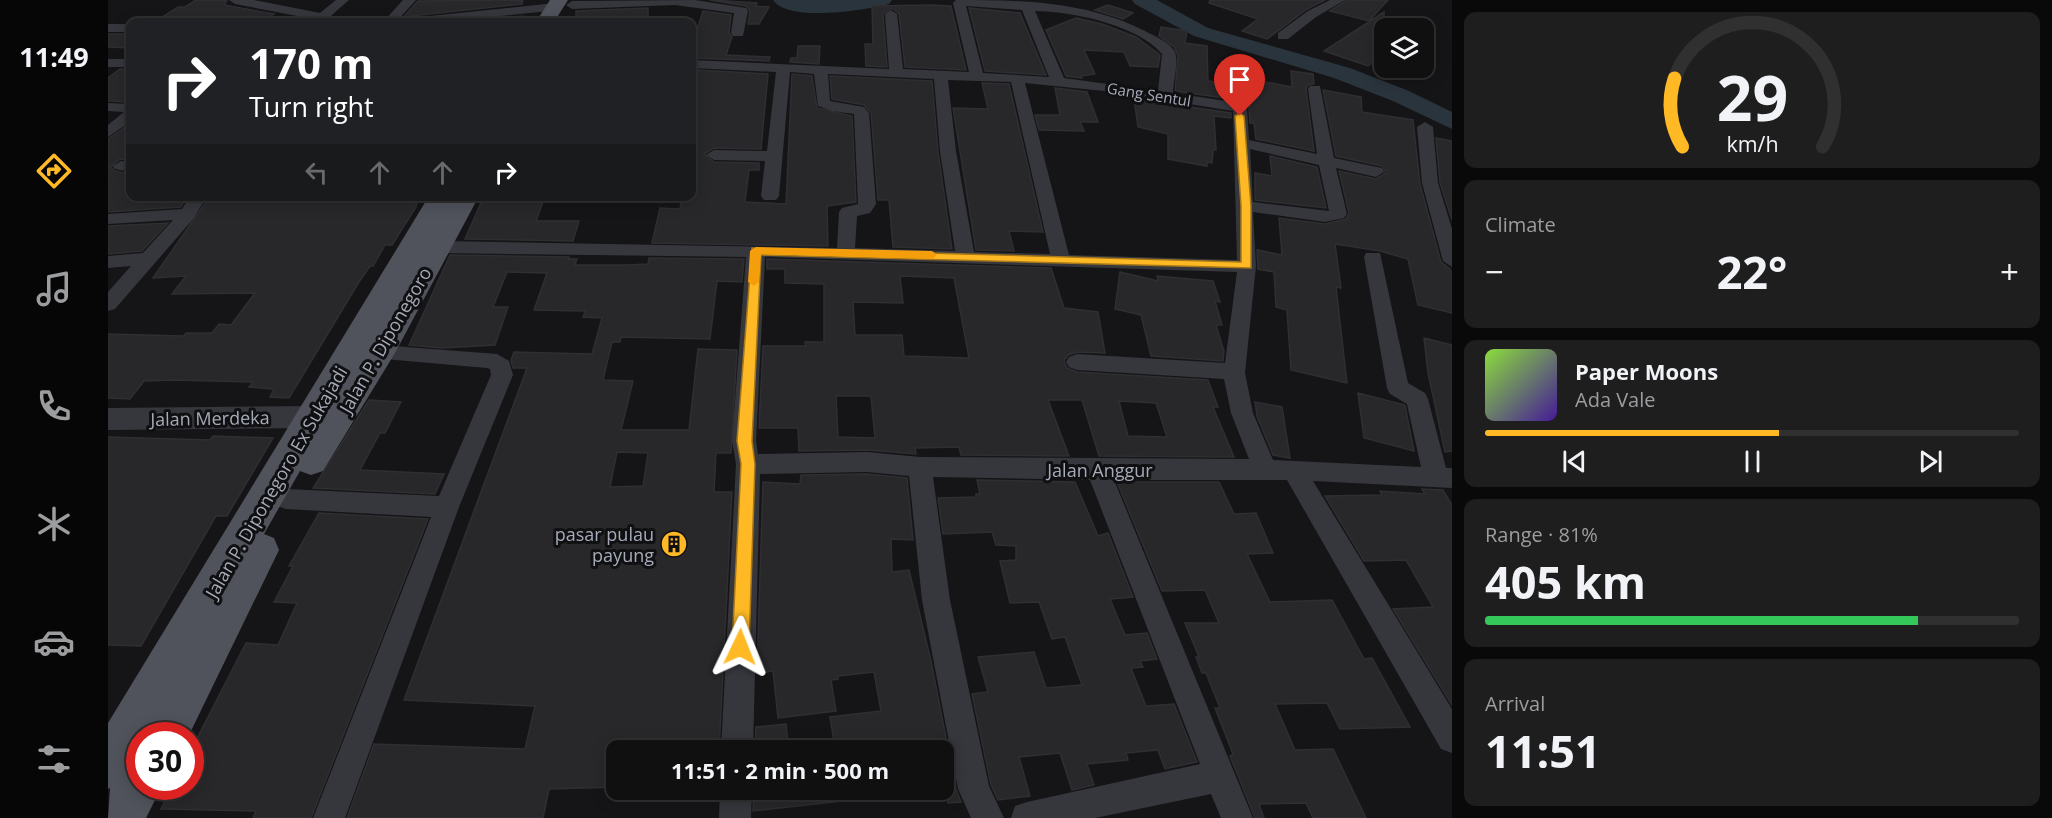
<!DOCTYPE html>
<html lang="en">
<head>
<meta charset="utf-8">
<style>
	:root { --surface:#101011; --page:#1e1e1f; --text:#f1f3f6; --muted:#9c9d9f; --line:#303031; --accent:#ffb925 }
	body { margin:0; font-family:"Open Sans",sans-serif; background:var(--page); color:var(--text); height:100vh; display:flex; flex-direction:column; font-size:22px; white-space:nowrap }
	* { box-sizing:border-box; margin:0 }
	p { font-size:20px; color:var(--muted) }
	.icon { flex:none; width:33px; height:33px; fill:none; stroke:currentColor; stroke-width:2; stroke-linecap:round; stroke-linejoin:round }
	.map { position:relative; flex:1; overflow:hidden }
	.sheet { display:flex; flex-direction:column; gap:12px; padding:12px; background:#090909; width:600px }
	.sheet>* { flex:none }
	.hud { position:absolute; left:18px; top:18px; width:570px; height:183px; border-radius:12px; box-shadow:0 3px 15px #0003,0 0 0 2px var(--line); background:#202124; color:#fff; overflow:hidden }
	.fabs { position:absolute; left:1266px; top:18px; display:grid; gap:12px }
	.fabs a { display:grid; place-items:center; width:60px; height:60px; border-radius:12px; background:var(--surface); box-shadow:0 3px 15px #0003,0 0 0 2px var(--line); font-size:30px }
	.speed { position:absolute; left:18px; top:722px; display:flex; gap:12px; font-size:30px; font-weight:700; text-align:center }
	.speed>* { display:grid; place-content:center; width:78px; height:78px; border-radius:50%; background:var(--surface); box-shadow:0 3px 15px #0003,0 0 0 2px var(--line); line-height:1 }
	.speed .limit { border:9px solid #d22; background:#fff; color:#111 }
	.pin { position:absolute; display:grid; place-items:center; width:51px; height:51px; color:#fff; margin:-62px -26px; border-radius:50% 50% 50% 0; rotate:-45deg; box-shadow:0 0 6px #0007 }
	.pin .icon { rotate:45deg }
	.me { position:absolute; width:66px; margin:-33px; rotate:2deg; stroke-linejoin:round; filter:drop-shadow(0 0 4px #0008) }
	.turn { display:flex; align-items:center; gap:21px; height:126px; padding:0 24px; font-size:27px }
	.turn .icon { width:78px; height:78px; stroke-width:2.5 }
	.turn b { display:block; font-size:42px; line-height:51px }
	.lanes { display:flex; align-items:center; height:57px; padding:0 24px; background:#0003; justify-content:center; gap:30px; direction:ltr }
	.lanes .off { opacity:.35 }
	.big { font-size:45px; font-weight:700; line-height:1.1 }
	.sheet .tile { flex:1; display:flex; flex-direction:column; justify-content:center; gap:9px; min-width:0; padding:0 21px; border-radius:12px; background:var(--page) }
	.sheet .dial { align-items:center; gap:0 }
	.dial svg { height:156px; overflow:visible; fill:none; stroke:var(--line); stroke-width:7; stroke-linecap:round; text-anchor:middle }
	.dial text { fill:var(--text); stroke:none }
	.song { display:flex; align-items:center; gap:18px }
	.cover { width:72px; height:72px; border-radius:9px; background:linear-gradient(135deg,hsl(90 70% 55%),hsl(260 70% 35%)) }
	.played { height:6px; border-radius:3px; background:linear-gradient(90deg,var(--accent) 55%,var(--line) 55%) }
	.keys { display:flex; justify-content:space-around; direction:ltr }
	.heat { display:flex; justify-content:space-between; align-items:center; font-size:33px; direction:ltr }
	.charge { height:9px; border-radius:4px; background:linear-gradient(90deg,#34c759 81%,var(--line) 0) }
	.trip { position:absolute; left:498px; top:740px; width:348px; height:60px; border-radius:12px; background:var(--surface); box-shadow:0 3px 15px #0003,0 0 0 2px var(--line); font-weight:700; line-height:60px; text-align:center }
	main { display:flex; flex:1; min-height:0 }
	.dock { display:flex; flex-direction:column; width:108px; justify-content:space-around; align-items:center; background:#060607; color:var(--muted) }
	.dock .icon { width:42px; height:42px }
	.dock .on { color:var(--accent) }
	.dock b { font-size:27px; color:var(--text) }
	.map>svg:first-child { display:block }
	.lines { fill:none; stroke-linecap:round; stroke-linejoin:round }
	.river { fill:#2a343c; fill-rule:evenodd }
	.building { fill:#28282b; stroke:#2f2f33; stroke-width:1.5; fill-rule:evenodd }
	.minor { fill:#36373d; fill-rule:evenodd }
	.tertiary { fill:#36373d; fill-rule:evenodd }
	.primary { fill:#51535c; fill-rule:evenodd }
	.route { fill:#ffb925; stroke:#a67818; stroke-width:1.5 }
	.slow { fill:#f59e0b }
	.labels { text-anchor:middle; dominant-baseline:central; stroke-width:6; stroke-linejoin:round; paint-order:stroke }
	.far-street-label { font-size:15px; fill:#a5abb9; stroke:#101012 }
	.street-label { font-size:18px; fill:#a5abb9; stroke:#101012 }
	.poi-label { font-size:18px; fill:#a5abb9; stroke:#101012; text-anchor:end }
</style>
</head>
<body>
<main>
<nav class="dock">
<b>11:49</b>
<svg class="icon on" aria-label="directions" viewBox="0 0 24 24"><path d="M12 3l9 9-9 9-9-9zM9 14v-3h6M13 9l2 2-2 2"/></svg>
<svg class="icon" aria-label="music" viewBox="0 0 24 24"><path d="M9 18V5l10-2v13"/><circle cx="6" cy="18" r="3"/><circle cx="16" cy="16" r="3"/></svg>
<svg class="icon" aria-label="phone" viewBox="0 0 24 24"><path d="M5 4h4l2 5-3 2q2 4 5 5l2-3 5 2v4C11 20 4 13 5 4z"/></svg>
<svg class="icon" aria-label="climate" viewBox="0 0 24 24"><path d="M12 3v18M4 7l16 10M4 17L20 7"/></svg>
<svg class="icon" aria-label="car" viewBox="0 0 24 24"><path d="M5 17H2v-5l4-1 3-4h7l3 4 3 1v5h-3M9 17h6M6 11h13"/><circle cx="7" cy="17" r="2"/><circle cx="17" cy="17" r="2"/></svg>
<svg class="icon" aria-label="filters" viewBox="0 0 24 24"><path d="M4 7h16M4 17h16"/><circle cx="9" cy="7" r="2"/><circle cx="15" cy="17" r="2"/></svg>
</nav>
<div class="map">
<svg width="1344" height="818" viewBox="0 0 1344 818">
	<rect width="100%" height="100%" fill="#151517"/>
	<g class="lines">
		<path class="river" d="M665 0H784L781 4C757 10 681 23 665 0Z
			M1024 0H1049L1100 28 1242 68 1301 91 1344 112V129L1285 101 1226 78 1086 36 1027 4Z"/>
	</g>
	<path class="building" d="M88 0H119L116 5 166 14 154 22 48 21 70 7H77Z
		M415 0 414 4 303 16 295 22H291L310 1Z
		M602 0 649 3 647 6 661 7 651 24H640L642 11 638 6Z
		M1102 0H1217L1199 9 1159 39 1134 31 1150 19 1101 3Z
		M1239 0H1280L1261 21 1222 11Z
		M823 5 843 6 858 70 797 67 791 14 784 8 775 14 779 67 758 66 757 44H765L764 6Z
		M1000 5 1025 13 1015 19 987 10Z
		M540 8V22H468V11Z
		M861 8 912 13 938 75 877 71Z
		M595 11 623 15 621 33 624 37 618 55 662 57 661 61 584 58V46Z
		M1276 12V54L1260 66 1216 51Z
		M415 16 416 22H352Z
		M968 18 994 24 1028 37 1052 55 1050 67 1022 66 1016 52 976 50 987 74 973 76 974 78 958 76 938 30Z
		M1053 27 1079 31 1077 43 1099 46 1100 81 1125 85 1123 99 1067 91 1070 56 1066 47 1051 36Z
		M0 34H22V48L0 47Z
		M690 46H712L711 64 682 62 683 58H689Z
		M12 69H22V102L0 101V78Z
		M589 70 660 74 653 149 606 148 596 154 606 162 651 163V170H641L637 202 678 204 684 74 704 76 709 108 744 116 748 202 719 206 720 246 544 243 552 208 572 209 574 196H584V135L587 98H589Z
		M1183 71 1205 74 1206 84 1200 85 1198 89 1206 151 1148 139 1146 123H1142L1141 108 1147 80 1184 87Z
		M722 76 824 81 830 151 844 249 785 247 781 200H770L763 113 756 105 724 99Z
		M874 83 901 84 935 232 901 231 906 251 868 250 845 108 880 109Z
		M947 88 979 92 990 122H972L976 131 931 130 927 115H952Z
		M1215 90 1253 97 1254 112 1305 120 1312 184 1333 262 1342 269 1344 274V313L1310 305 1300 259 1272 251 1227 244 1233 288 1228 287 1239 383 1183 370 1179 310 1168 307 1166 272 1150 269 1149 250 1174 255 1171 218 1217 224 1238 219 1241 213 1231 171 1268 179 1278 173 1274 166 1228 156Z
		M1026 99 1123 113V118L1106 116 1108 150H1105L1104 163 1099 162V166L1060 159V134L1030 127Z
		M22 124V160L12 159 3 167 7 171 22 174V196H79L73 207 0 212V139Z
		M1328 138 1344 141V220L1332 183Z
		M1162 156 1209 167 1218 208 1147 200V173L1164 176Z
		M102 196H311L308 207 284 245H277L265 266H262L251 282 181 398 162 397 166 389 141 387 145 382 66 380 36 381 22 399 0 398V334L76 336 78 333H104L111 324 123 325 147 293 64 294 78 276 45 278Z
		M376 196H437L428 221H471L465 241 357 239Z
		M60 223 34 251 0 254V226Z
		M342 255 461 257 460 259H469L467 265H519L540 264 541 258 636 259 634 282 609 281 602 339 513 337 512 342H504L495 380 525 381 513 430H581L590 349 629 350 623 453H608L606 492H624L611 750H508V787L441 789 435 818H239L266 744 417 749 427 706 296 700 419 368H405L403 360 406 352 484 354 494 318 475 317 477 311 426 310 439 273 399 272 385 307H400L387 345 334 348 301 345ZM509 452 540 453 535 486 502 487Z
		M659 259 943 268 956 308 990 312 997 353 969 352 960 355 956 361 959 368 969 372 1100 380 1110 407H1105L1126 457 991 456 974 400H940L961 456 853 455 851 447 807 448 808 454 759 450 691 451 690 428H651L655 346H698L697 342H716V284L677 283V269H659ZM792 276 846 278 861 358 796 356 794 335H747L745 302 795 303ZM728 396H763L767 438 730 437ZM1011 401 1048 403 1059 437 1020 436Z
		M1012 272 1050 281 1049 276 1105 281 1112 302 1107 301 1114 325H1108L1116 351 1115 361 1043 356 1033 315 1007 309Z
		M1316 338 1344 345V451L1337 452 1320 373Z
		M1250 393 1297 405 1306 451 1256 438Z
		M261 400 293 402 277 433H272L252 470 336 474 327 494 205 488Z
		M1147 402 1174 407 1182 458 1165 455 1149 416Z
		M105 436 165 438 119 516H108L33 646 0 645V437L102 440Z
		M759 474 799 478 805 540 783 539 784 572 801 570 823 661 848 789 853 802 840 803 836 781V750H765L764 744 727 748 722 717 773 711 766 672 730 676V679L723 680 728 711 670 718 665 671 649 673 655 482 692 484 693 475Z
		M869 480 967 482 990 536 1000 533 1025 597 1002 599 1017 635 1039 633 1049 659 1032 661 1035 667 1023 668 1038 706 1066 704 1089 762 1057 769 1050 750 1018 753 1020 760 979 764 986 785 964 790 952 753 911 757 922 796 890 800 883 785 864 694 880 692 870 657 926 652 938 688 974 685 957 637 944 639 931 602 902 603 892 561 908 560V546L888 545 884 532 835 534 830 498 868 497V494H872Z
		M1009 482H1111L1126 514 1148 513 1165 553 1139 554 1162 602 1224 600 1256 659 1264 658 1302 727 1232 729 1219 703 1167 704 1187 750 1225 749 1258 818H1205L1198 803 1151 804 1156 818H1147L1122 756 1125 754 1107 708H1112L1098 673H1094L1088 657H1091L1077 623H1111L1097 590 1054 591Z
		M1314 489 1335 490 1344 505V705L1285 609 1325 607 1298 560 1256 561 1217 496 1274 495 1272 491 1317 494Z
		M211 513 320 519 203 818H145L148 811 53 809 64 786H82V752L138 643 170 645 189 603 166 602 185 566H181Z
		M678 724 680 743 647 746 648 727Z
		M646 789H743V800L645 811Z"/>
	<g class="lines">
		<path class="minor" d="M121 0H146L212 13 228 0H241L216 22H203L205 19 127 4Z
			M295 0H308L288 22H275Z
			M587 0 638 8 640 11 635 36H625L623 33 626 13 567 5 464 9 458 5 464 1Z
			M848 0C914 0 977 1 1037 31 1046 36 1062 42 1067 52 1071 62 1065 82 1065 93L1125 102 1131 63 1133 60H1143L1145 63 1139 108 1141 140 1209 154 1200 89 1202 86H1212L1226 158 1274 168 1276 172 1268 177 1228 168 1239 214 1236 218 1217 222 1145 212 1148 266 1137 373 1145 413 1165 460 1313 467 1299 404 1282 394 1279 388 1256 257 1258 253H1272L1300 383 1317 393 1320 399 1338 468H1344V488L1205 481 1344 709V753L1333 749 1179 480H1006L1145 818H1113L1103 794 987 818H903L907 806 919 802 1092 764 982 480 825 477 842 600 881 786 896 818H863L850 789 814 600 801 476 759 472 652 474 645 750H613L628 464 624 441 638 257 331 253 322 247 331 241 729 248 731 212 734 208 750 204 746 114 724 111 710 106 706 74 682 72 671 196 668 200H656L653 196 657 161 606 160 598 155 606 150 659 151 668 72 584 68V60L781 69 777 14 783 10 789 14 795 69 861 72 845 3ZM858 6 914 10 941 77 875 73ZM927 11C963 11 1030 25 1054 54L1050 91 956 78ZM720 74 826 79 832 151 847 251 747 248 749 216 762 213 768 204 761 113 756 107 722 101ZM840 80 903 82 942 254 866 252 848 151ZM917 83 1006 92 1125 111 1129 260 961 255ZM1142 149 1211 165 1221 211 1145 202ZM657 257 1129 272 1117 363 969 354 961 357 958 362 961 367 969 370 1116 379 1123 413 1141 459 812 457 759 452 650 454 648 441Z
			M1222 0H1237L1208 17 1180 39H1170V33L1200 11Z
			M447 3 451 4V10L335 22H297L303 18Z
			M0 24H22V32H0Z
			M0 59H22V67H0Z
			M0 103 22 104V122L0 137V125L16 112 0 111Z
			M1317 122 1325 127 1330 183 1344 229V267L1335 261 1314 183 1309 127Z
			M13 161 22 162V172L7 169 5 166Z
			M82 196H99L86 218 7 309 0 311V292L23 266 0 268V256L35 253 65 220 0 224V214L74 209Z
			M272 345 389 354 401 361 405 375 351 507 237 818H205L323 517 178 509 169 506 166 499 169 492 178 489 331 496 383 375 382 369 379 368 265 358 261 353 265 348Z
			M612 789H644L643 818H611Z"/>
		<path class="tertiary" d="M205 406 215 409 219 417 215 425 205 428 0 430V408Z"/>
		<path class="primary" d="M442 0H460L446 22H428Z
			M321 196H371L287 353 215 471 203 475 192 471 156 534 166 538 171 550 81 735H32L29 760 32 759V786H54L38 818H0L2 788 0 789V723Z"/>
	</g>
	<path class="route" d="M1132 113 1136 116 1143 206V268L653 255 644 441 647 464 641 647 638 653 632 655 626 653 624 647 633 464 629 441 644 248 1133 262V206L1127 116Z"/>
	<path class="slow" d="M648 247 824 251 829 255 824 259 653 254 651 282 646 286 640 282 642 251Z"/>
	<defs>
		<symbol id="building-disc" viewBox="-11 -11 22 22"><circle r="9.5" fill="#ffb925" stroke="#101012"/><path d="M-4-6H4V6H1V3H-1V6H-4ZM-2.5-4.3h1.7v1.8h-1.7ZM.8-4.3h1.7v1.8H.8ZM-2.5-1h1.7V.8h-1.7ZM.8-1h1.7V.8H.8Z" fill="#111"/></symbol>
	</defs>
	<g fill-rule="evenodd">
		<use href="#building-disc" x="551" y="529" width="30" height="30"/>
	</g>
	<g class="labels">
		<g class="far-street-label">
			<text transform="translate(1041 94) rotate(9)">Gang Sentul</text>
		</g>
		<g class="street-label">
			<text transform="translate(277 340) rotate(-60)">Jalan P. Diponegoro</text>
			<text transform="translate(102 418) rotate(-1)">Jalan Merdeka</text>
			<text x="992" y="470">Jalan Anggur</text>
			<text transform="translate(168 482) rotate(-60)">Jalan P. Diponegoro Ex Sukajadi</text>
		</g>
		<g class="poi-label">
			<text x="546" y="534">pasar pulau<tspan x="546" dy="21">payung</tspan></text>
		</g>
	</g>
</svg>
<div class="fabs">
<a><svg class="icon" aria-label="layers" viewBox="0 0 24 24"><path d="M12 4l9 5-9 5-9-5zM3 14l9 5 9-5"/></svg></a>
</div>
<div class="speed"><div class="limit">30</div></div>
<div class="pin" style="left:1132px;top:116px;background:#d93025"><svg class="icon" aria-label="arrive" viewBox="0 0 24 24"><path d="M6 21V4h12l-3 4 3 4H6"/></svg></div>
<svg class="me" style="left:632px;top:647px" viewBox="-20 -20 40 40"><path d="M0-17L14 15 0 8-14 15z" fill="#ffb925" stroke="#fff" stroke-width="4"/></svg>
<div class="trip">11:51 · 2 min · 500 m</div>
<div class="hud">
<div class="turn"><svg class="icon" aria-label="right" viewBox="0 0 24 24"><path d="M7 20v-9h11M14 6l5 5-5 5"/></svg><div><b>170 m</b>Turn right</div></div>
<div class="lanes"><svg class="icon off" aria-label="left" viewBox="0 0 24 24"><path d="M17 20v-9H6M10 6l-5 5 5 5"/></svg><svg class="icon off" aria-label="ahead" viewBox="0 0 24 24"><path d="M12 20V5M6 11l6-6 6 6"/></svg><svg class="icon off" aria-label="ahead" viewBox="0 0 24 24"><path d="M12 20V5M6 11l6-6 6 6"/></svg><svg class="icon" aria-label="right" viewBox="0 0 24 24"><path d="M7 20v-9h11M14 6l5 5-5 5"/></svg></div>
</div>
</div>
<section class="sheet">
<div class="tile dial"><svg viewBox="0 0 100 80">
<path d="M14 69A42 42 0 1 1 86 69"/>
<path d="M14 69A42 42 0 0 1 10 34" stroke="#ffb925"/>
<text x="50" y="56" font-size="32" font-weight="700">29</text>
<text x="50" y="72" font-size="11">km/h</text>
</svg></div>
<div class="tile"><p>Climate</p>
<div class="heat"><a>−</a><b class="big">22°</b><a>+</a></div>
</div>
<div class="tile">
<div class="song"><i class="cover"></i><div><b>Paper Moons</b><p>Ada Vale</p></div></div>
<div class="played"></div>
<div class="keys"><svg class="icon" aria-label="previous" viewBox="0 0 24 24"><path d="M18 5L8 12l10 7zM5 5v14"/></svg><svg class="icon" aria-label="pause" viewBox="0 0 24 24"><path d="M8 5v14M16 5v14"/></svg><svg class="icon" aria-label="next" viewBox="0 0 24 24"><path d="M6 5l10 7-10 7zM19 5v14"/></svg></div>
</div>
<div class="tile"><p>Range · 81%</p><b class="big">405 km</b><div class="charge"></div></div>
<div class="tile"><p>Arrival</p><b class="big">11:51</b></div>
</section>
</main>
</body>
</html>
